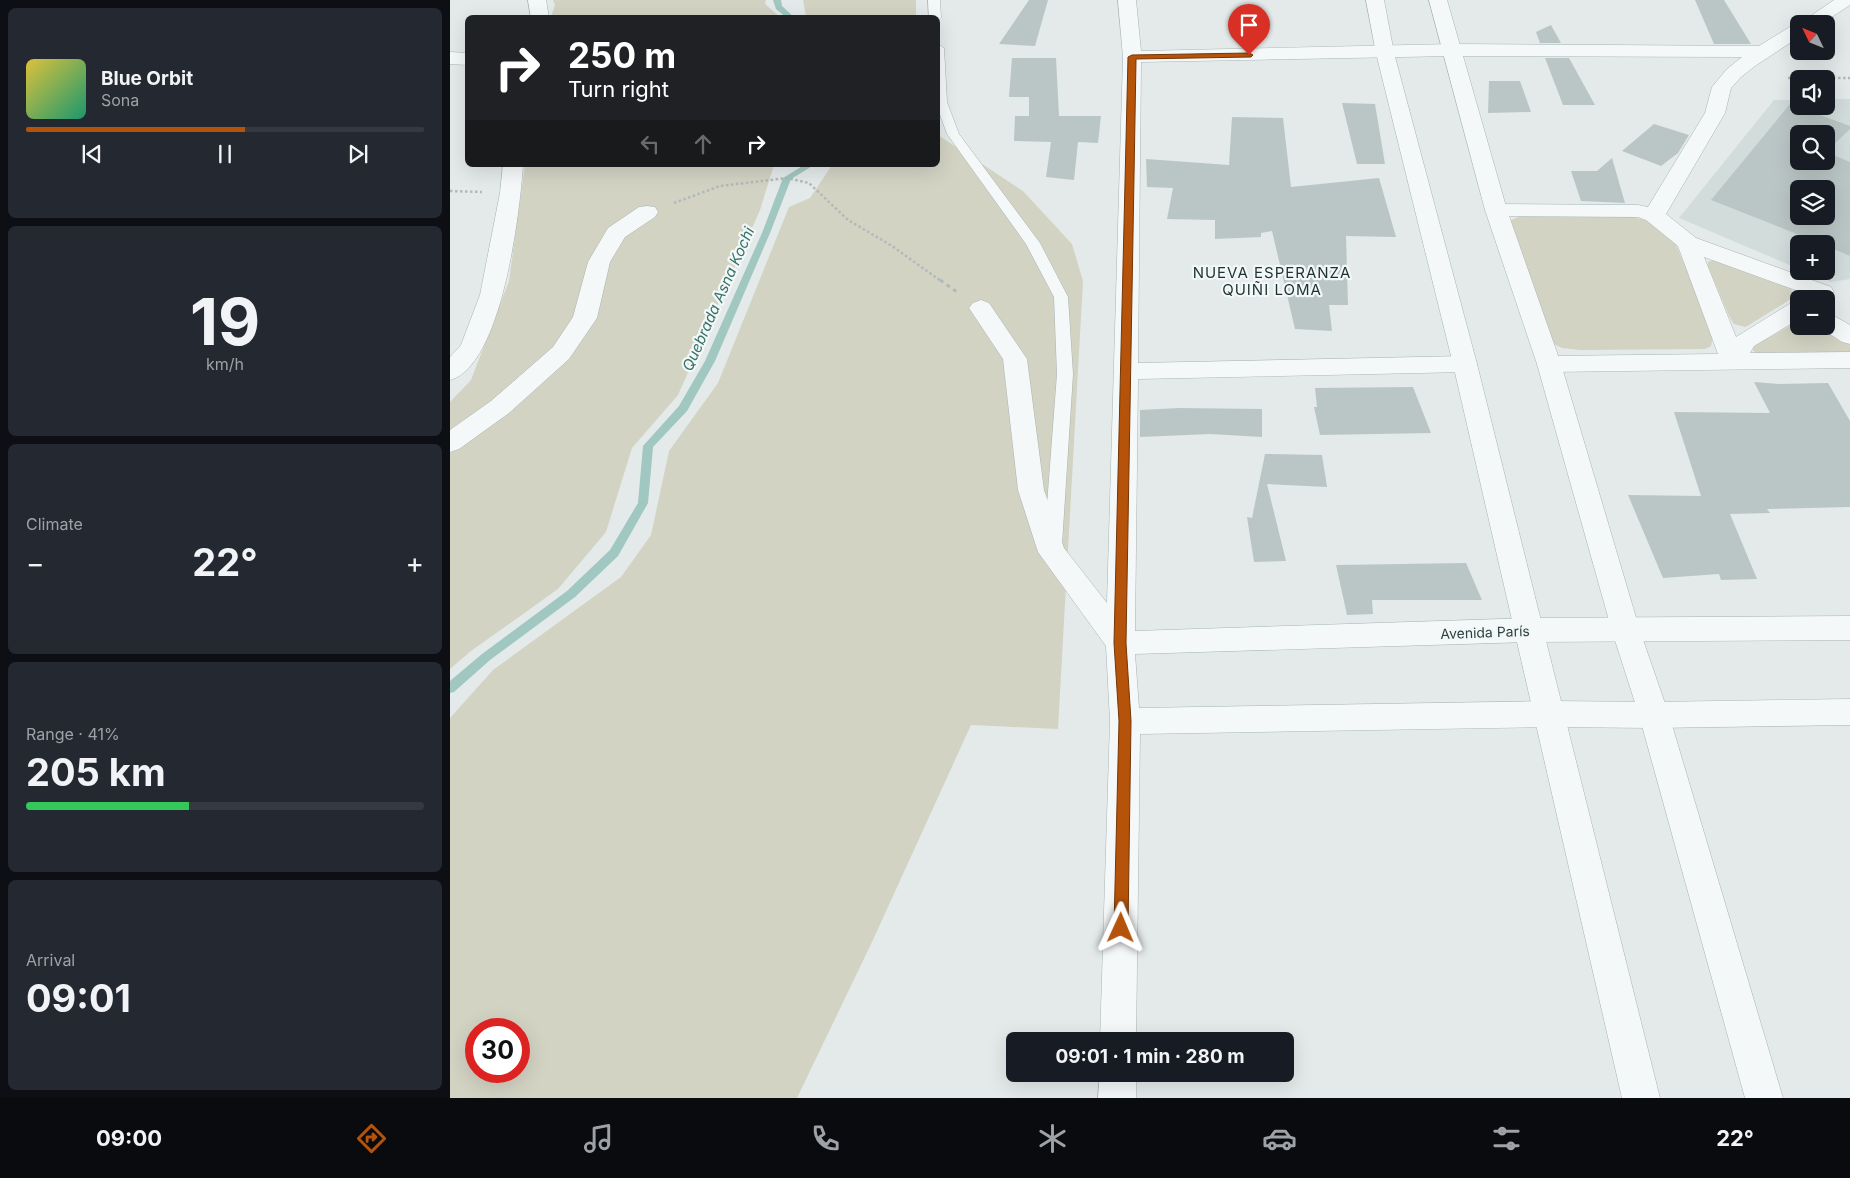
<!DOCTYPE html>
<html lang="en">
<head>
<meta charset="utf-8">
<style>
	:root { --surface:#171b24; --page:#242831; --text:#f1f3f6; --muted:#9ea1a6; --line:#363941; --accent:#b45309 }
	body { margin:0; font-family:Inter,sans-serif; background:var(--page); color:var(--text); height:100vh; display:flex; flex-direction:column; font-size:19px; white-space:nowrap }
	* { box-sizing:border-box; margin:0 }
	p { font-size:16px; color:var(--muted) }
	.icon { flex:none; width:28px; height:28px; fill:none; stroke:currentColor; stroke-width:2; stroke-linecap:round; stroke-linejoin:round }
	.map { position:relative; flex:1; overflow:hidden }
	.panel { display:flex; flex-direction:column; gap:8px; padding:8px; background:#0d0f14; width:450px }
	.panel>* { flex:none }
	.banner { position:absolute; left:15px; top:15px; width:475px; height:152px; border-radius:8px; box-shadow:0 5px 20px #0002; background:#202124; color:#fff; overflow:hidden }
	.needle { width:32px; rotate:313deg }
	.buttons { position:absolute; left:1340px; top:15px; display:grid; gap:10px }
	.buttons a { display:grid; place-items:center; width:45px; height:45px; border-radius:8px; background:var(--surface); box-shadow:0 5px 20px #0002; font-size:25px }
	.speed { position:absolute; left:15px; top:1018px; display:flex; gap:10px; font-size:25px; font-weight:700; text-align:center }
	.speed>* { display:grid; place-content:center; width:65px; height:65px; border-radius:50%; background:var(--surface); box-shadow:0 5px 20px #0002; line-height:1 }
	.speed .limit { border:8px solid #d22; background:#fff; color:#111 }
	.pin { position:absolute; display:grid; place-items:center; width:42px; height:42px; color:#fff; margin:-51px -21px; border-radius:50% 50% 50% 0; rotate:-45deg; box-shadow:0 0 5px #0007 }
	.pin .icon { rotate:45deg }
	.me { position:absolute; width:55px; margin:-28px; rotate:1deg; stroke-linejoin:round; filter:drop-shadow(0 0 4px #0008) }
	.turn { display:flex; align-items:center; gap:18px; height:105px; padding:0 20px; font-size:22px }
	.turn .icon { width:65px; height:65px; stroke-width:2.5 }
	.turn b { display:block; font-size:35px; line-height:42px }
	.lanes { display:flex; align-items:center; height:48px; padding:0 20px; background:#0003; justify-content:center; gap:25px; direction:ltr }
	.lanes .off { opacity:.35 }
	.big { font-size:38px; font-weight:700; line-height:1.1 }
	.panel .card { flex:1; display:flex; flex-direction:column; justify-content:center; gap:8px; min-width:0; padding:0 18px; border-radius:8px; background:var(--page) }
	.panel .dial { align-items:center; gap:0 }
	.dial b { font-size:65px; line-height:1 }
	.song { display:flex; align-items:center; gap:15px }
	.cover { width:60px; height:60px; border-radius:8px; background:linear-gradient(135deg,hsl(50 70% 55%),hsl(160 70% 35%)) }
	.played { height:5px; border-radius:2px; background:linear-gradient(90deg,var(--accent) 55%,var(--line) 55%) }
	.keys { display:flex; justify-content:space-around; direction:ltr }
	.heat { display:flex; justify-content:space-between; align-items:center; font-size:28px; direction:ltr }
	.charge { height:8px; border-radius:4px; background:linear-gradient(90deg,#34c759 41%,var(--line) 0) }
	.trip { position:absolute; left:556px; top:1032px; width:288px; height:50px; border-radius:8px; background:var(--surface); box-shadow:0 5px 20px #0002; font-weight:700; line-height:50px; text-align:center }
	.tab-bar { display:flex; height:80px; justify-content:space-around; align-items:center; background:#090b0e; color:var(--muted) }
	.tab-bar .icon { width:35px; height:35px }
	.tab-bar .active { color:var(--accent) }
	.tab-bar b { font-size:22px; color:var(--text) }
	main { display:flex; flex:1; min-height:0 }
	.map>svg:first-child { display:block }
	.built { fill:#d1dcdb; fill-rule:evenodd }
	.green { fill:#d3d3c4; fill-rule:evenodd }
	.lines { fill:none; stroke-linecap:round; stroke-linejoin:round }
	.stream { fill:#a0c7c0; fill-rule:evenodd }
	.building { fill:#bac6c5; fill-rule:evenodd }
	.service-casing { stroke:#a8b4b3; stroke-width:1 }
	.minor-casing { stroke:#a8b4b3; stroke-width:1 }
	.tertiary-casing { stroke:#a8b4b3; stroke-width:1 }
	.path-far1 { stroke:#b1bab9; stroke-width:2.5; stroke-dasharray:2.5 2.5; stroke-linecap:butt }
	.path { stroke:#b1bab9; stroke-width:3; stroke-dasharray:4 4; stroke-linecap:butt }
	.service { fill:#f5f8f8; fill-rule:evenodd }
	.minor { fill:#f5f8f8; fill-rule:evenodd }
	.tertiary { fill:#f5f8f8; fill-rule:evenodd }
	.route { fill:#b45309; stroke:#753606 }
	.labels { text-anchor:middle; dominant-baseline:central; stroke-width:4.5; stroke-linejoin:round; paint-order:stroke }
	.street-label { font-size:14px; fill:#2c413f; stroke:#f2f7f7 }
	.neighbourhood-label { font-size:15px; letter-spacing:1px; fill:#1e3231; stroke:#f2f7f7 }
	.water-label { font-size:15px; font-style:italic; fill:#387369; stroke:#f2f7f7 }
</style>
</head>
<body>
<main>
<section class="panel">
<div class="card">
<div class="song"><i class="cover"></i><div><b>Blue Orbit</b><p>Sona</p></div></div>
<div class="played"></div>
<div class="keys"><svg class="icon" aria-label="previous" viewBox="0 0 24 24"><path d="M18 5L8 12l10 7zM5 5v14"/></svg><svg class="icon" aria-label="pause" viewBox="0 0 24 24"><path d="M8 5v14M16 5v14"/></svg><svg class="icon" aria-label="next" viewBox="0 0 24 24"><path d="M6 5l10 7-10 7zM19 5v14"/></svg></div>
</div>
<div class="card dial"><b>19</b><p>km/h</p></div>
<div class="card"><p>Climate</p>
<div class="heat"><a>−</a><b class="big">22°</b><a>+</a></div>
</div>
<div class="card"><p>Range · 41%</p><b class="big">205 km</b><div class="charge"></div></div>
<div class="card"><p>Arrival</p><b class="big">09:01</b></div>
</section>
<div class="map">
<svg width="1400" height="1098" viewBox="0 0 1400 1098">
	<rect width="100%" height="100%" fill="#e3eae9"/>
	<path class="built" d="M1376 99H1400V279L1381 282 1355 271H1376V244H1349V269L1229 218 1324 100H1349V106H1376ZM1349 134H1376V161H1349ZM1349 189H1376V216H1349Z"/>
	<path class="green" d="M103 0H316L315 4 330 17H101L105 5Z
		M353 0H466V17H358L356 16Z
		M488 135 573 191 622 244 633 281 608 729 521 725 422 942 347 1098H0V718L43 670 171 577 201 535 219 451 268 383 339 207 360 198 382 165H488ZM26 1029H69V1071H26Z
		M75 165H324L310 210 228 395 182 448 156 532 108 589 21 651 0 669V402L21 380 59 281Z
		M1172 214 1202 222 1223 237 1263 335 1261 346 1255 349 1130 350 1112 348 1102 343 1060 221 1070 216Z
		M1263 260 1337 287 1342 290 1344 297 1299 325 1295 327 1284 324 1279 316 1258 266V262Z
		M1349 321V326H1371L1400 343V353L1306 354 1303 350V346Z"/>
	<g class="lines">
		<path class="stream" d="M323 0H331L332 6 345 18H337L326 9Z
			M354 165H364L341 179 320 233 265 361 237 411 203 447 198 503 168 556 125 597 40 660 4 692 0 693V681L32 654 117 591 160 550 188 503 193 446 229 406 255 361 312 233 333 178Z"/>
	</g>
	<path class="building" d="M579 0H598L585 46 549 44Z
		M1245 0H1274L1301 44H1264Z
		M1101 25 1111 43H1090L1086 32Z
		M562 58H606L609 116H651L648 143 628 142 624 180 596 177 601 142 564 141 565 116H579V97H559Z
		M1095 58H1119L1145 105H1113Z
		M1039 81H1070L1081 112 1038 113Z
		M892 103 925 104 935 164H907Z
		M1340 104 1400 126V129L1376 152V134H1349V161H1376V152L1400 162V256L1376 246V244H1372L1261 200ZM1349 189H1376V216H1349Z
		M782 117 833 118 841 187 929 178 946 237 896 236 898 305H879L882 331 845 329 822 231 811 233V237L765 239V220L717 219 723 188 697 187 696 159 779 165Z
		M1204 124 1239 135 1228 153 1211 166 1172 151Z
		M1162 158 1175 203 1131 201 1121 171H1147Z
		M1304 382 1329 384 1378 383 1400 421V507L1317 509 1320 513 1280 514 1307 579 1271 580 1269 574 1213 578 1178 495 1251 496 1224 412 1320 413Z
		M963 387 981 433 870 435 864 407H867L865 388Z
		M729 408 812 409V437L760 434 690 437V410Z
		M815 454 872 455 877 487 817 484 836 561 804 562 797 517 802 518Z
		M1016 563 1032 600H922L923 614 897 615 886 565Z"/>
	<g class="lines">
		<defs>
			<path id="service" d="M478 0H490L491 18 488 21V18H479Z
				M488 44 494 48 497 102 509 134 590 243 618 297 623 374 612 544 609 549 603 551 597 549 594 544 607 374 604 297 576 244 497 134 488 109Z"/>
			<path id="minor" d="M78 0H96L99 18H81Z
				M668 0H686L691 51 1003 44 1309 46 1343 25 1349 24 1384 0H1400V5L1371 24H1349V37L1305 66 1291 77 1281 88 1275 113 1216 214 1246 238 1381 287 1384 292 1381 297 1375 299 1365 297 1254 257 1286 337 1341 303 1349 301V319L1304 346 1300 353 1400 352V368L1099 372 1090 370 1087 364 1090 358 1099 356 1268 354 1228 246 1196 220 1188 217 1046 216 1038 215 1035 210 1038 205 1046 204 1188 205 1198 207 1255 113 1262 87 1277 69 1292 57 1003 56 691 62 688 363 1015 356 1024 358 1027 364 1024 370 1015 372 688 379 685 631 1080 618 1400 616V640L1080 642 685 654 689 708 1099 701 1204 702 1400 699V725L1204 728 1099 727 690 734 686 1041H650L660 721 656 646 588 552 568 490 553 359 519 308 523 303 531 300 539 303 577 359 594 490 614 548 657 603 673 57Z
				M0 52 18 53V65L0 64Z
				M53 165H73C70 212 52 366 0 380V357L11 345 30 295 50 193Z
				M197 206 205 207 208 212 205 217 175 237 160 262 147 318 119 359 59 413 9 449 0 452V430L41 401 103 347 123 317 138 262 155 233 158 228 189 207Z
				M1376 313 1384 316 1400 325V344L1392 342 1368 326H1376Z
				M650 1074H686V1098H648Z"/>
			<path id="tertiary" d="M916 0H934L944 53 1027 364 1210 1098H1172L1003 364 926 53Z
				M979 0H997L1057 210 1111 364 1190 631 1219 715 1333 1098H1295L1189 715 1162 631 1087 364 1035 210Z"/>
		</defs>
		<use href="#service" class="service-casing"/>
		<use href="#minor" class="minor-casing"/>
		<use href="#tertiary" class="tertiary-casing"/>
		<path class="path-far1" d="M1338 78H1400
			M0 191 32 192
			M224 203 270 186 337 178 359 183 398 220 442 246 491 281"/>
		<path class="path" d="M490 280 507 292"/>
		<use href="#service" class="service"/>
		<use href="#minor" class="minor"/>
		<use href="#tertiary" class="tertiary"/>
	</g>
	<path class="route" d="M799 53 803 55 801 57 686 59 676 643 681 721 678 928 676 933 671 935 666 933 664 928 669 721 664 643 678 57 682 55Z"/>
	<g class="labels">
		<g class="street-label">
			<text transform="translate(1035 632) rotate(-2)">Avenida París</text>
		</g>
		<g class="neighbourhood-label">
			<text x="822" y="272">NUEVA ESPERANZA<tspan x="822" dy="17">QUIÑI LOMA</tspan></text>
		</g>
		<g class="water-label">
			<text transform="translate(268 299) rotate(-66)">Quebrada Asna Kochi</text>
		</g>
	</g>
</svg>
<div class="buttons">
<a><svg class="needle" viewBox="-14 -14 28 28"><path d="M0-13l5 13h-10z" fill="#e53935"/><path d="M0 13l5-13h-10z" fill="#9ea1a6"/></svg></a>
<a><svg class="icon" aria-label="sound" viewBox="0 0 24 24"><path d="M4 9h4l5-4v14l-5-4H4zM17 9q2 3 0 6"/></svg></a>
<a><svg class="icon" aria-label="search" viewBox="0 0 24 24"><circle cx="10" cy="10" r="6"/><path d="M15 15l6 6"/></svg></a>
<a><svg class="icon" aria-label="layers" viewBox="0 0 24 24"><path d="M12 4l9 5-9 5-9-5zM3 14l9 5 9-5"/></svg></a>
<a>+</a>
<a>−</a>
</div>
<div class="speed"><div class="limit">30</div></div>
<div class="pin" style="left:799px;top:55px;background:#d93025"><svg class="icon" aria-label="arrive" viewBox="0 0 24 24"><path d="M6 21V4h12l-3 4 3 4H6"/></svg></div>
<svg class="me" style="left:671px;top:928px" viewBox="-20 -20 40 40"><path d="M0-17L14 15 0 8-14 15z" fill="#b45309" stroke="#fff" stroke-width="4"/></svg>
<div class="trip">09:01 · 1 min · 280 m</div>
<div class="banner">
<div class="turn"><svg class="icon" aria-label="right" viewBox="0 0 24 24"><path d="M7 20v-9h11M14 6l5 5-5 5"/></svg><div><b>250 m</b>Turn right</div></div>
<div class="lanes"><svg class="icon off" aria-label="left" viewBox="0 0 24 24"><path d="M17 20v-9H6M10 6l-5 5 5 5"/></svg><svg class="icon off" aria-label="ahead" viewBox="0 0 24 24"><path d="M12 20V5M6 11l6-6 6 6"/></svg><svg class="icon" aria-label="right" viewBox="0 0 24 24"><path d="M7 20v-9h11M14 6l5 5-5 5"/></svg></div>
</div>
</div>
</main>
<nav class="tab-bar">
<b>09:00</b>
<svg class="icon active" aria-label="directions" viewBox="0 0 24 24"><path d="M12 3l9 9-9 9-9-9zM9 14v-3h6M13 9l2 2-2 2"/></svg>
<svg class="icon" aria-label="music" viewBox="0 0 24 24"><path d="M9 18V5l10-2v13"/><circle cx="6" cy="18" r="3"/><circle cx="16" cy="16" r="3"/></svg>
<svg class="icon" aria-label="phone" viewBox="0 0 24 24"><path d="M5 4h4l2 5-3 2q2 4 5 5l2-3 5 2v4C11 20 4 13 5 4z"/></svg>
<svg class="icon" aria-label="climate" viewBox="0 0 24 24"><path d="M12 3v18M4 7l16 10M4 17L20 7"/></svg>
<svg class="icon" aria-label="car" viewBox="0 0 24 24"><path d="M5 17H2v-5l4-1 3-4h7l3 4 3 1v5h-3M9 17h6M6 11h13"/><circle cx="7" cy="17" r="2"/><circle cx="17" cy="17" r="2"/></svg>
<svg class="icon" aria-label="filters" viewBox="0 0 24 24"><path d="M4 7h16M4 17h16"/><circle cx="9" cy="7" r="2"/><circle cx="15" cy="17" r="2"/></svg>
<b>22°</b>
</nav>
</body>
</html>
